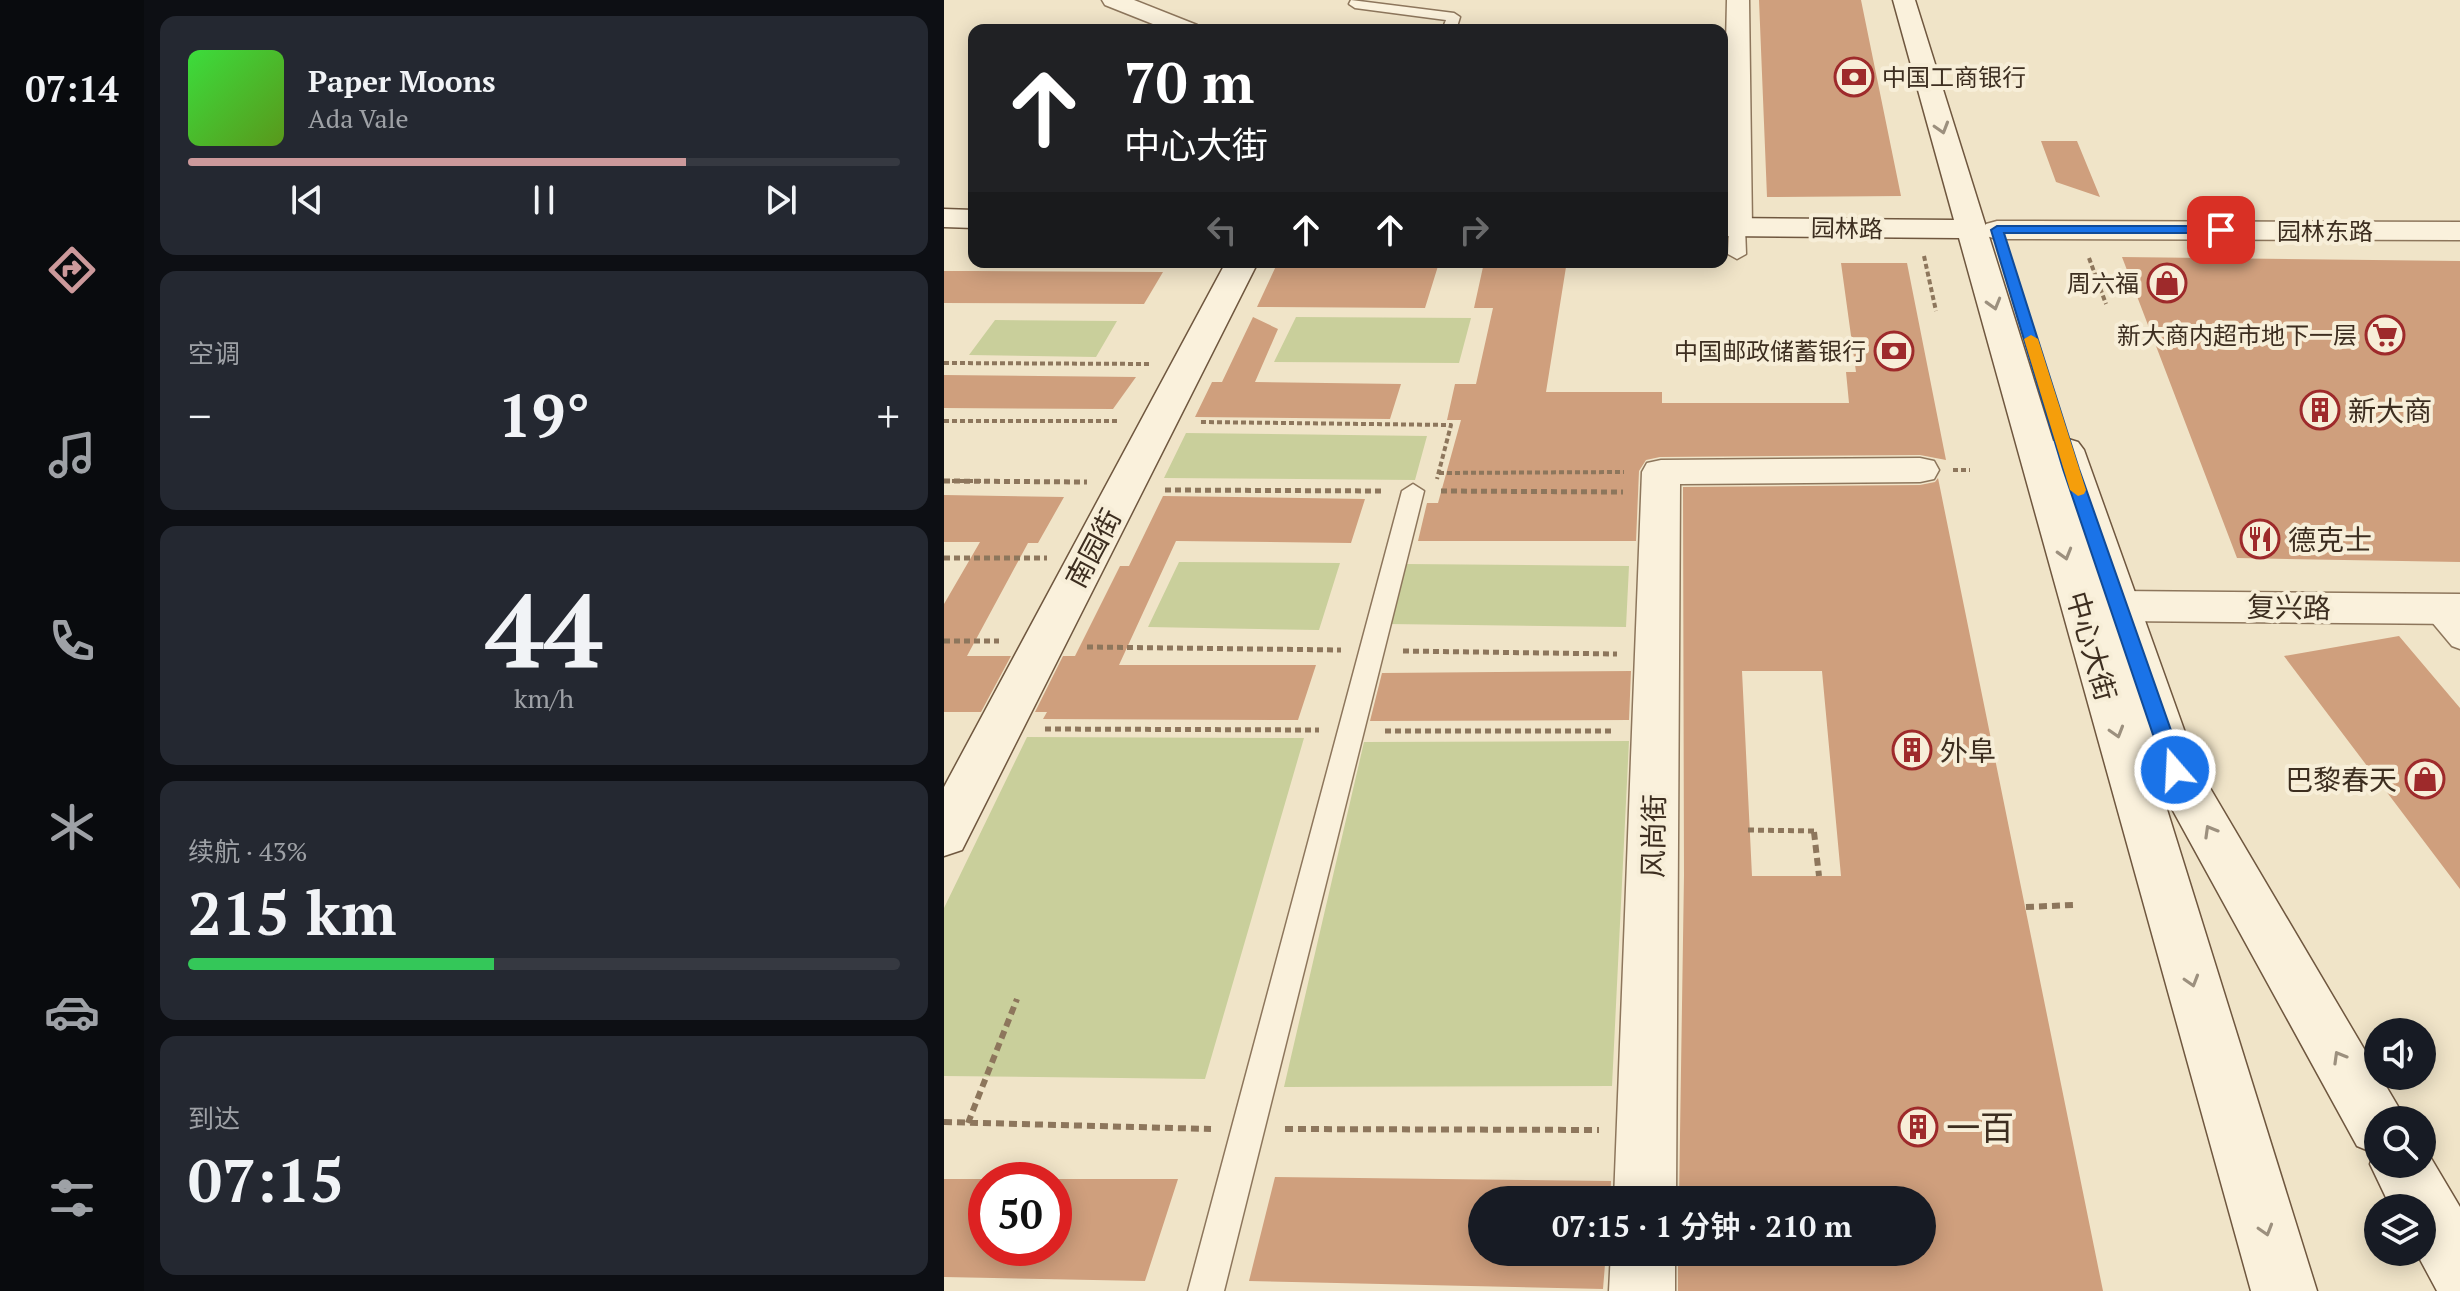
<!DOCTYPE html>
<html lang="zh">
<head>
<meta charset="utf-8">
<style>
	:root { --surface:#171b24; --page:#242831; --text:#f1f3f6; --muted:#9ea1a6; --line:#363941; --accent:#cc999b }
	body { margin:0; font-family:"PT Serif","Noto Sans SC",serif; background:var(--page); color:var(--text); height:100vh; display:flex; flex-direction:column; font-size:30px; white-space:nowrap }
	* { box-sizing:border-box; margin:0 }
	p { font-size:26px; color:var(--muted) }
	.icon { flex:none; width:44px; height:44px; fill:none; stroke:currentColor; stroke-width:2; stroke-linecap:round; stroke-linejoin:round }
	.map { position:relative; flex:1; overflow:hidden }
	.drawer { display:flex; flex-direction:column; gap:16px; padding:16px; background:#0d0f14; width:800px }
	.drawer>* { flex:none }
	.hud { position:absolute; left:24px; top:24px; width:760px; height:244px; border-radius:16px; box-shadow:0 4px 20px #0003; background:#202124; color:#fff; overflow:hidden }
	.buttons { position:absolute; left:1420px; top:1018px; display:grid; gap:16px }
	.buttons a { display:grid; place-items:center; width:72px; height:72px; border-radius:50%; background:var(--surface); box-shadow:0 4px 20px #0003; font-size:40px }
	.speed { position:absolute; left:24px; top:1162px; display:flex; gap:16px; font-size:40px; font-weight:700; text-align:center }
	.speed>* { display:grid; place-content:center; width:104px; height:104px; border-radius:50%; background:var(--surface); box-shadow:0 4px 20px #0003; line-height:1 }
	.speed .limit { border:12px solid #d22; background:#fff; color:#111 }
	.pin { position:absolute; display:grid; place-items:center; width:68px; height:68px; color:#fff; margin:-34px; border-radius:16px; box-shadow:0 4px 12px #0006 }
	.me { position:absolute; width:88px; margin:-44px; rotate:341deg; stroke-linejoin:round; filter:drop-shadow(0 0 6px #0008) }
	.turn { display:flex; align-items:center; gap:28px; height:168px; padding:0 24px; font-size:36px }
	.turn .icon { width:104px; height:104px; stroke-width:2.5 }
	.turn b { display:block; font-size:56px; line-height:68px }
	.lanes { display:flex; align-items:center; height:76px; padding:0 24px; background:#0003; justify-content:center; gap:40px; direction:ltr }
	.lanes .off { opacity:.35 }
	.big { font-size:60px; font-weight:600; line-height:1.1 }
	.drawer .tile { flex:1; display:flex; flex-direction:column; justify-content:center; gap:12px; min-width:0; padding:0 28px; border-radius:16px; background:var(--page) }
	.drawer .dial { align-items:center; gap:0 }
	.dial b { font-size:104px; line-height:1 }
	.song { display:flex; align-items:center; gap:24px }
	.cover { width:96px; height:96px; border-radius:12px; background:linear-gradient(135deg,hsl(120 70% 55%),hsl(90 70% 35%)) }
	.played { height:8px; border-radius:4px; background:linear-gradient(90deg,var(--accent) 70%,var(--line) 70%) }
	.keys { display:flex; justify-content:space-around; direction:ltr }
	.heat { display:flex; justify-content:space-between; align-items:center; font-size:44px; direction:ltr }
	.charge { height:12px; border-radius:6px; background:linear-gradient(90deg,#34c759 43%,var(--line) 0) }
	.trip { position:absolute; left:524px; top:1186px; width:468px; height:80px; border-radius:40px; background:var(--surface); box-shadow:0 4px 20px #0003; font-weight:600; line-height:80px; text-align:center }
	main { display:flex; flex:1; min-height:0 }
	.menu { display:flex; flex-direction:column; width:144px; justify-content:space-around; align-items:center; background:#090b0e; color:var(--muted) }
	.menu .icon { width:56px; height:56px }
	.menu .selected { color:var(--accent) }
	.menu b { font-size:36px; color:var(--text) }
	.map>svg:first-child { display:block }
	.green { fill:#c9cf9b }
	.building { fill:#cf9f7d; fill-rule:evenodd }
	.lines { fill:none; stroke-linecap:round; stroke-linejoin:round }
	.lane-casing { stroke:#8d765c; stroke-width:3 }
	.street-casing { stroke:#8d765c; stroke-width:3 }
	.secondary-casing { stroke:#6f573f; stroke-width:3 }
	.path-far2 { stroke:#8d765c; stroke-width:4; stroke-dasharray:5 3; stroke-linecap:butt }
	.path-far1 { stroke:#8d765c; stroke-width:5; stroke-dasharray:6 4; stroke-linecap:butt }
	.path { stroke:#8d765c; stroke-width:6; stroke-dasharray:8 5; stroke-linecap:butt }
	.lane { fill:#faf1dc; fill-rule:evenodd }
	.street { fill:#faf1dc; fill-rule:evenodd }
	.secondary { fill:#faf1dc; fill-rule:evenodd }
	.oneway { stroke:#9c907e }
	.route { fill:#1a73e8; stroke:#114b97; stroke-width:2 }
	.slow { fill:#f59e0b }
	.labels { text-anchor:middle; dominant-baseline:central; stroke-width:8; stroke-linejoin:round; paint-order:stroke }
	.far-poi-label { font-size:24px; fill:#3d2e20; stroke:#f7eed8; text-anchor:end }
	.far-street-label { font-size:24px; fill:#3d2e20; stroke:#f7eed8 }
	.poi-label { font-size:28px; fill:#3d2e20; stroke:#f7eed8; text-anchor:start }
	.street-label { font-size:28px; fill:#3d2e20; stroke:#f7eed8 }
	.near-poi-label { font-size:34px; fill:#3d2e20; stroke:#f7eed8; text-anchor:start }
</style>
</head>
<body>
<main>
<nav class="menu">
<b>07:14</b>
<svg class="icon selected" aria-label="directions" viewBox="0 0 24 24"><path d="M12 3l9 9-9 9-9-9zM9 14v-3h6M13 9l2 2-2 2"/></svg>
<svg class="icon" aria-label="music" viewBox="0 0 24 24"><path d="M9 18V5l10-2v13"/><circle cx="6" cy="18" r="3"/><circle cx="16" cy="16" r="3"/></svg>
<svg class="icon" aria-label="phone" viewBox="0 0 24 24"><path d="M5 4h4l2 5-3 2q2 4 5 5l2-3 5 2v4C11 20 4 13 5 4z"/></svg>
<svg class="icon" aria-label="climate" viewBox="0 0 24 24"><path d="M12 3v18M4 7l16 10M4 17L20 7"/></svg>
<svg class="icon" aria-label="car" viewBox="0 0 24 24"><path d="M5 17H2v-5l4-1 3-4h7l3 4 3 1v5h-3M9 17h6M6 11h13"/><circle cx="7" cy="17" r="2"/><circle cx="17" cy="17" r="2"/></svg>
<svg class="icon" aria-label="filters" viewBox="0 0 24 24"><path d="M4 7h16M4 17h16"/><circle cx="9" cy="7" r="2"/><circle cx="15" cy="17" r="2"/></svg>
</nav>
<section class="drawer">
<div class="tile">
<div class="song"><i class="cover"></i><div><b>Paper Moons</b><p>Ada Vale</p></div></div>
<div class="played"></div>
<div class="keys"><svg class="icon" aria-label="previous" viewBox="0 0 24 24"><path d="M18 5L8 12l10 7zM5 5v14"/></svg><svg class="icon" aria-label="pause" viewBox="0 0 24 24"><path d="M8 5v14M16 5v14"/></svg><svg class="icon" aria-label="next" viewBox="0 0 24 24"><path d="M6 5l10 7-10 7zM19 5v14"/></svg></div>
</div>
<div class="tile"><p>空调</p>
<div class="heat"><a>−</a><b class="big">19°</b><a>+</a></div>
</div>
<div class="tile dial"><b>44</b><p>km/h</p></div>
<div class="tile"><p>续航 · 43%</p><b class="big">215 km</b><div class="charge"></div></div>
<div class="tile"><p>到达</p><b class="big">07:15</b></div>
</section>
<div class="map">
<svg width="1516" height="1291" viewBox="0 0 1516 1291">
	<rect width="100%" height="100%" fill="#f0e4c8"/>
	<path class="green" d="M352 317 527 318 515 363 330 362Z
		M51 320 173 321 152 357 25 355Z
		M242 433 483 436 471 480 220 478Z
		M235 562 396 563 375 630 204 627Z
		M461 564 685 566 682 627 444 624Z
		M83 737 360 738 261 1079 0 1076V908Z
		M685 741 668 1086 340 1087 420 742Z"/>
	<path class="building" d="M815 0H917L957 196 823 197Z
		M1097 141H1133L1156 197 1112 182Z
		M1178 257 1516 261V562L1293 558Z
		M897 263H963L1002 460 976 455 716 457 702 460 695 471 692 541H474L483 503H494L517 420H503L511 384H532L549 308H530L539 267H622L602 392H718V403H905L902 372H912Z
		M332 266H494L481 308 313 307Z
		M0 271H29L219 272 200 304 0 303Z
		M309 317 334 329 311 382 457 384 446 419 251 417 268 382H278Z
		M0 375 192 377 169 409 0 408Z
		M994 478 1159 1291H734V1252H978V1200H735L740 875 739 487 976 485 991 482ZM798 671H878L897 876H808Z
		M0 495 120 497 94 543H84L23 656H67L37 712H0V604L36 542H0Z
		M219 496 421 499 407 543 232 541 175 665H372L354 720 99 719 103 712H91L119 656H131L176 566H185Z
		M1455 636 1516 708V889L1340 656Z
		M687 671 685 720 426 721 438 673Z
		M331 1177 667 1181 666 1200H538V1252H662L659 1289 305 1281Z
		M0 1179H42V1248H110V1179H234L201 1281 0 1277Z"/>
	<g class="lines">
		<defs>
			<path id="lane" d="M407 0 510 13 516 17 512 30H498L502 20 411 8 405 4Z
				M793 222 801 227 802 254 793 259 784 254 785 227Z
				M469 484 480 491 280 1291H244L458 491Z
				M1489 601 1497 603 1516 624V649L1508 646 1477 609 1481 603Z"/>
			<path id="street" d="M158 0H190L253 25 257 30H224L161 5Z
				M783 0H805L808 227 804 233 793 236 782 233 778 227Z
				M1053 221 1516 222V240L1053 239 1042 236 1038 230 1042 224Z
				M976 458 990 461 995 470 990 479 976 482 736 484 732 1200H670L698 472 703 463 717 460Z
				M1174 591 1516 594V624L1174 621 1159 617 1153 606 1159 595Z
				M667 1252H731V1291H665Z"/>
			<path id="secondary" d="M949 0H971L1109 441 1121 438 1134 442 1140 450 1253 766 1462 1120H1434V1164H1478V1143L1516 1207V1291H1493L1472 1252H1478V1208H1447L1426 1164 1430 1153 1413 1146 1216 787 1373 1291H1307L1015 238 778 236V218L1010 220Z
				M0 209 30 210V228L0 227Z
				M282 262H314L18 850 0 856V787Z"/>
		</defs>
		<use href="#lane" class="lane-casing"/>
		<use href="#street" class="street-casing"/>
		<use href="#secondary" class="secondary-casing"/>
		<path class="path-far2" d="M980 256 992 311
			M1145 258 1162 304
			M0 363 207 364
			M0 421H175
			M257 422 507 425 493 479
			M1009 470H1026
			M495 473 680 472
			M0 481H47"/>
		<path class="path-far1" d="M0 481 143 482
			M221 490 439 491
			M497 491 679 492
			M0 558H103
			M0 641H55
			M143 647 397 650
			M459 651 673 654
			M101 729 375 730
			M441 731H671
			M804 830 870 831V834"/>
		<path class="path" d="M870 832 875 876
			M1082 907 1129 905
			M0 1122 267 1129
			M24 1123 73 999
			M341 1129 655 1130"/>
		<use href="#lane" class="lane"/>
		<use href="#street" class="street"/>
		<use href="#secondary" class="secondary"/>
	</g>
	<defs><path id="oneway-chevron" d="M-2-3.5L2.5 0L-2 3.5" fill="none" stroke-width="1.6" stroke-linecap="round" stroke-linejoin="round" transform="scale(2)"/></defs>
	<g class="oneway">
		<use href="#oneway-chevron" transform="translate(998 128) rotate(73)"/>
		<use href="#oneway-chevron" transform="translate(1050 304) rotate(74)"/>
		<use href="#oneway-chevron" transform="translate(1121 554) rotate(74)"/>
		<use href="#oneway-chevron" transform="translate(1173 732) rotate(73)"/>
		<use href="#oneway-chevron" transform="translate(1266 831) rotate(-120)"/>
		<use href="#oneway-chevron" transform="translate(1248 981) rotate(73)"/>
		<use href="#oneway-chevron" transform="translate(1395 1057) rotate(-120)"/>
		<use href="#oneway-chevron" transform="translate(1322 1230) rotate(73)"/>
	</g>
	<path class="route" d="M1277 226 1281 228V233H1060L1135 469 1241 770 1238 775H1224L1221 770 1119 469 1047 230 1053 226Z"/>
	<path class="slow" d="M1087 335 1094 339 1142 490 1140 494 1134 496 1126 490 1080 339Z"/>
	<defs>
		<symbol id="bank-ring" viewBox="-11 -11 22 22"><circle r="9.5" fill="#f7eed8" stroke="#9e2a2b" stroke-width="1.5"/><path d="M-6-4H6V4H-6ZM0-2.3a2.3 2.3 0 1 0 0 4.6a2.3 2.3 0 1 0 0-4.6Z" fill="#9e2a2b"/></symbol>
		<symbol id="shop-ring" viewBox="-11 -11 22 22"><circle r="9.5" fill="#f7eed8" stroke="#9e2a2b" stroke-width="1.5"/><path d="M-5-2.5h2.3a2.7 3.5 0 0 1 5.4 0H5L5.5 6h-11ZM-1.5-2.5h3a1.5 2.3 0 0 0-3 0Z" fill="#9e2a2b"/></symbol>
		<symbol id="supermarket-ring" viewBox="-11 -11 22 22"><circle r="9.5" fill="#f7eed8" stroke="#9e2a2b" stroke-width="1.5"/><path d="M-6-5.5h2.5l.6 2H6L4.5 2H-2.5L-4.4-4H-6ZM-1.5 3.2a1.3 1.3 0 1 0 .1 0ZM3 3.2a1.3 1.3 0 1 0 .1 0Z" fill="#9e2a2b"/></symbol>
		<symbol id="building-ring" viewBox="-11 -11 22 22"><circle r="9.5" fill="#f7eed8" stroke="#9e2a2b" stroke-width="1.5"/><path d="M-4-6H4V6H1V3H-1V6H-4ZM-2.5-4.3h1.7v1.8h-1.7ZM.8-4.3h1.7v1.8H.8ZM-2.5-1h1.7V.8h-1.7ZM.8-1h1.7V.8H.8Z" fill="#9e2a2b"/></symbol>
		<symbol id="restaurant-ring" viewBox="-11 -11 22 22"><circle r="9.5" fill="#f7eed8" stroke="#9e2a2b" stroke-width="1.5"/><path d="M-5-6h1v4h1v-4h1v4h1v-4h1v5L-1.5 .5V6h-2V.5L-5-1ZM5-6V6H3V1.5H1.5Q1.5-4 5-6Z" fill="#9e2a2b"/></symbol>
	</defs>
	<g fill-rule="evenodd">
		<use href="#bank-ring" x="888" y="55" width="44" height="44"/>
		<use href="#shop-ring" x="1201" y="261" width="44" height="44"/>
		<use href="#supermarket-ring" x="1419" y="313" width="44" height="44"/>
		<use href="#bank-ring" x="928" y="329" width="44" height="44"/>
		<use href="#building-ring" x="1354" y="388" width="44" height="44"/>
		<use href="#restaurant-ring" x="1294" y="517" width="44" height="44"/>
		<use href="#building-ring" x="946" y="728" width="44" height="44"/>
		<use href="#shop-ring" x="1459" y="757" width="44" height="44"/>
		<use href="#building-ring" x="952" y="1105" width="44" height="44"/>
	</g>
	<g class="labels">
		<g class="far-poi-label">
			<text x="938" y="77" text-anchor="start">中国工商银行</text>
			<text x="1195" y="283">周六福</text>
			<text x="1413" y="335">新大商内超市地下一层</text>
			<text x="922" y="351">中国邮政储蓄银行</text>
		</g>
		<g class="far-street-label">
			<text transform="translate(903 228) rotate(1)">园林路</text>
			<text x="1381" y="231">园林东路</text>
		</g>
		<g class="poi-label">
			<text x="1404" y="410">新大商</text>
			<text x="1344" y="539">德克士</text>
			<text x="996" y="750">外阜</text>
			<text x="1453" y="779" text-anchor="end">巴黎春天</text>
		</g>
		<g class="street-label">
			<text transform="translate(149 548) rotate(-62)">南园街</text>
			<text transform="translate(1345 607) rotate(1)">复兴路</text>
			<text transform="translate(1148 646) rotate(74)">中心大街</text>
			<text transform="translate(709 836) rotate(-89)">风尚街</text>
		</g>
		<g class="near-poi-label">
			<text x="1002" y="1127">一百</text>
		</g>
	</g>
</svg>
<div class="buttons">
<a><svg class="icon" aria-label="sound" viewBox="0 0 24 24"><path d="M4 9h4l5-4v14l-5-4H4zM17 9q2 3 0 6"/></svg></a>
<a><svg class="icon" aria-label="search" viewBox="0 0 24 24"><circle cx="10" cy="10" r="6"/><path d="M15 15l6 6"/></svg></a>
<a><svg class="icon" aria-label="layers" viewBox="0 0 24 24"><path d="M12 4l9 5-9 5-9-5zM3 14l9 5 9-5"/></svg></a>
</div>
<div class="speed"><div class="limit">50</div></div>
<div class="pin" style="left:1277px;top:230px;background:#d93025"><svg class="icon" aria-label="arrive" viewBox="0 0 24 24"><path d="M6 21V4h12l-3 4 3 4H6"/></svg></div>
<svg class="me" style="left:1231px;top:770px" viewBox="-20 -20 40 40"><circle r="17" fill="#1a73e8" stroke="#fff" stroke-width="3"/><path d="M0-11L8 9 0 5-8 9z" fill="#fff"/></svg>
<div class="trip">07:15 · 1 分钟 · 210 m</div>
<div class="hud">
<div class="turn"><svg class="icon" aria-label="ahead" viewBox="0 0 24 24"><path d="M12 20V5M6 11l6-6 6 6"/></svg><div><b>70 m</b>中心大街</div></div>
<div class="lanes"><svg class="icon off" aria-label="left" viewBox="0 0 24 24"><path d="M17 20v-9H6M10 6l-5 5 5 5"/></svg><svg class="icon" aria-label="ahead" viewBox="0 0 24 24"><path d="M12 20V5M6 11l6-6 6 6"/></svg><svg class="icon" aria-label="ahead" viewBox="0 0 24 24"><path d="M12 20V5M6 11l6-6 6 6"/></svg><svg class="icon off" aria-label="right" viewBox="0 0 24 24"><path d="M7 20v-9h11M14 6l5 5-5 5"/></svg></div>
</div>
</div>
</main>
</body>
</html>
